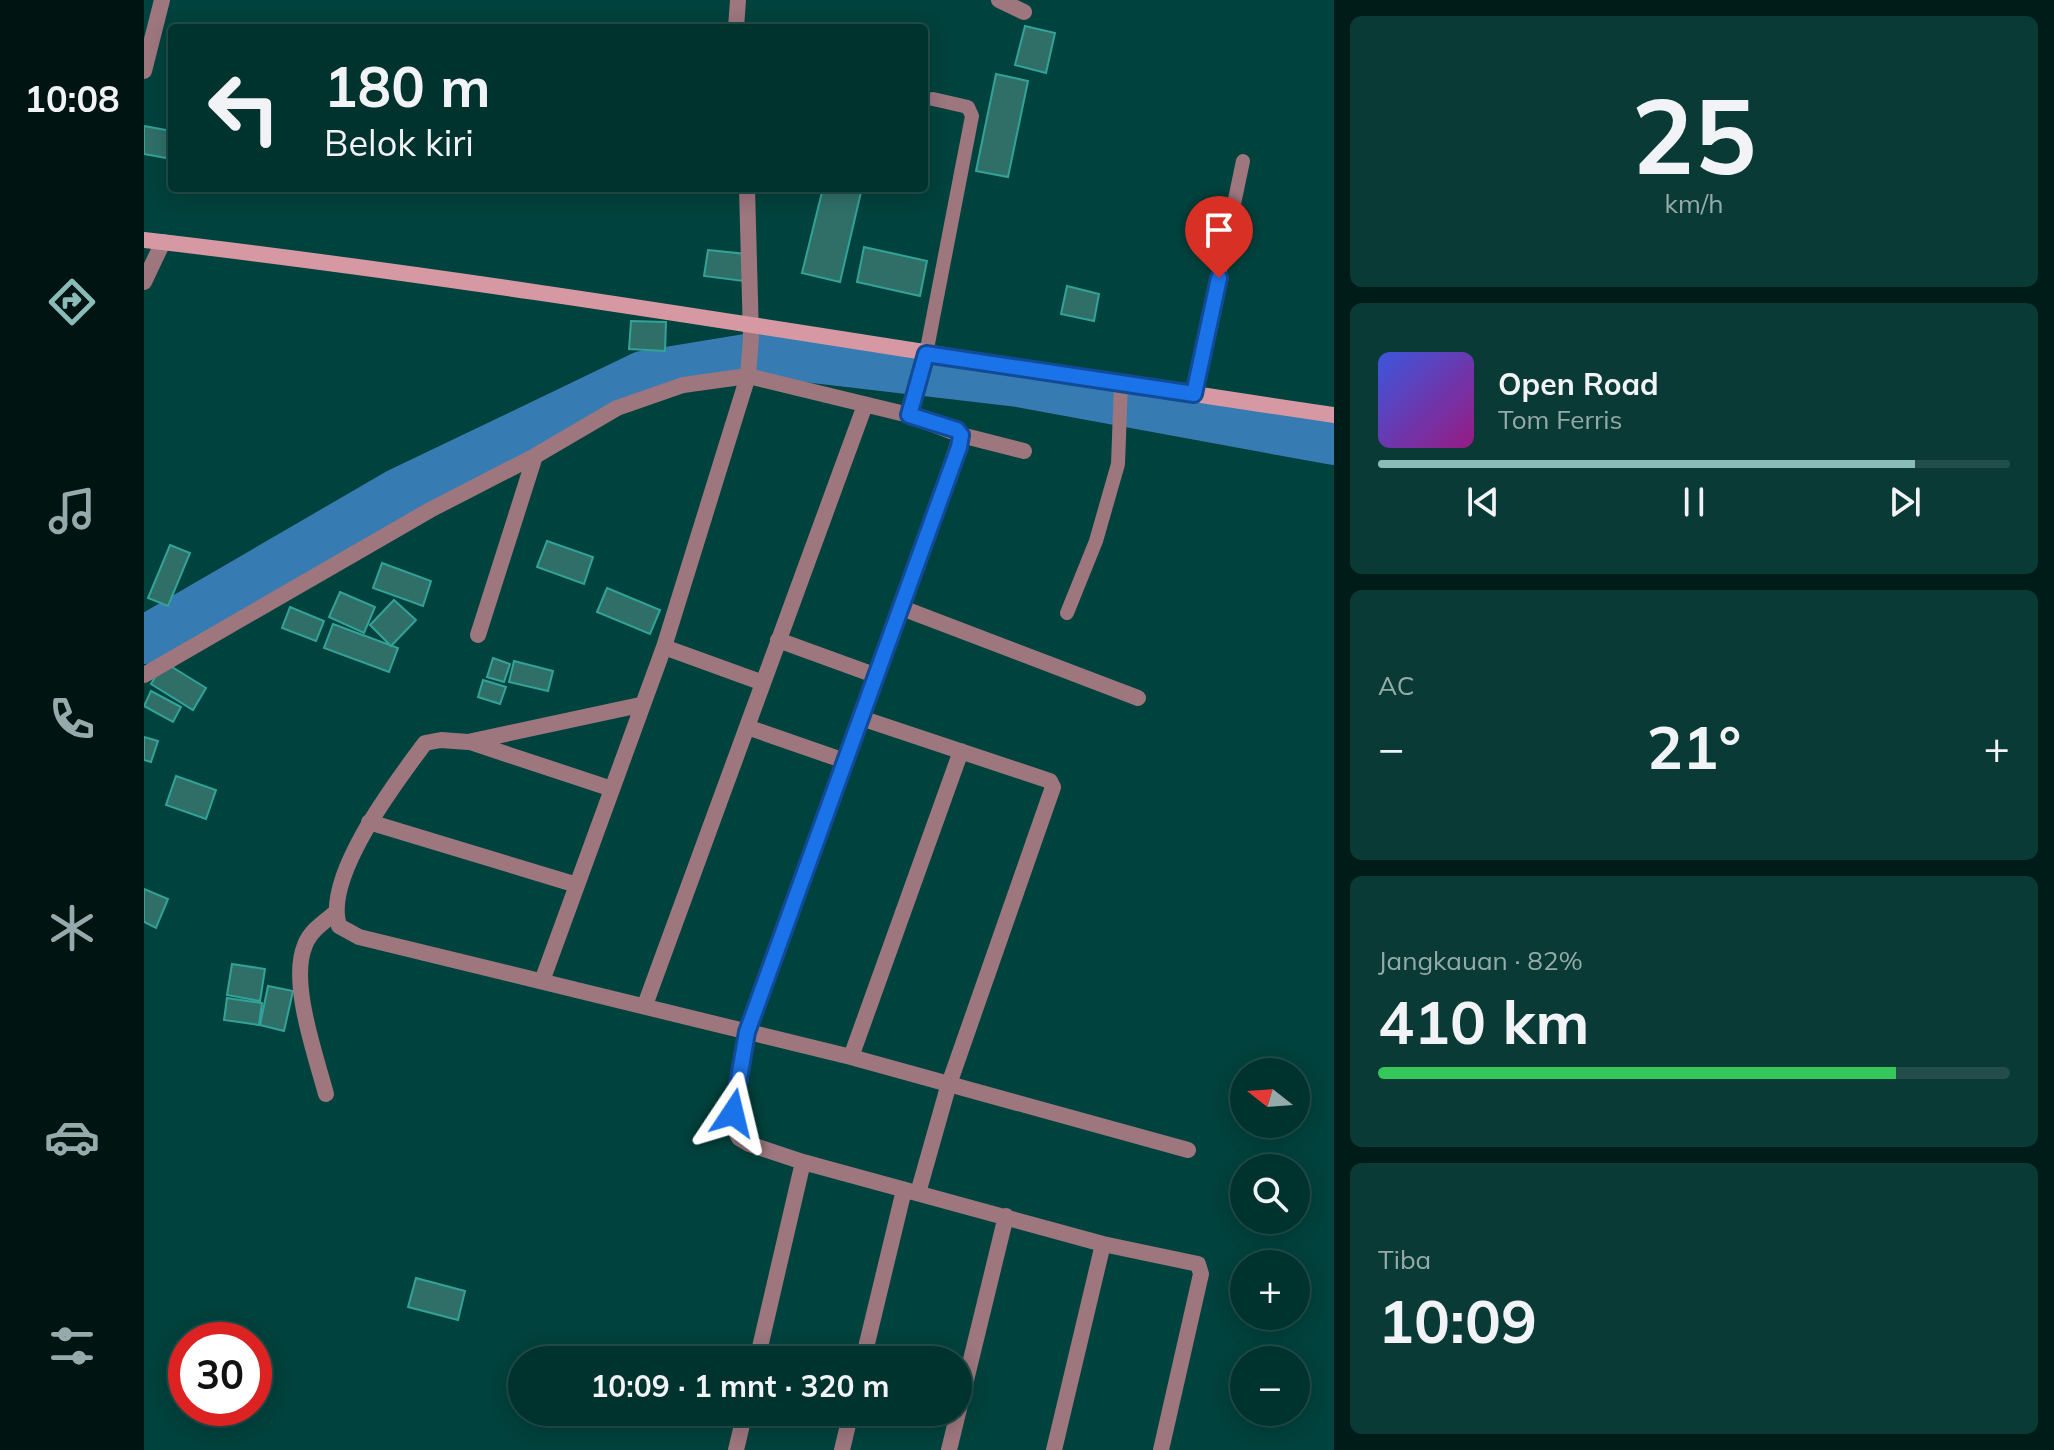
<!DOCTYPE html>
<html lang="id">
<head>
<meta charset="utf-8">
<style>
	:root { --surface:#00322e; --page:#0a3a36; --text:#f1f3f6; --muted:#95aaaa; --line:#224d4a; --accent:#8bbbb9 }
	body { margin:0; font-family:Mulish,sans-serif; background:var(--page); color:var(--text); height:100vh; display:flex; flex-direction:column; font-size:30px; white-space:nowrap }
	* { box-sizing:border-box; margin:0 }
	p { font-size:26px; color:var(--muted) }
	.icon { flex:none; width:44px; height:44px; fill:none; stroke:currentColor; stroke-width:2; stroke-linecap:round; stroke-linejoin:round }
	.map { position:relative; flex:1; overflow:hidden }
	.drawer { display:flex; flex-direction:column; gap:16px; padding:16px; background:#001c19; width:720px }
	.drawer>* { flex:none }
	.banner { position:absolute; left:24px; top:24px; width:760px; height:168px; border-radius:8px; box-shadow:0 4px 20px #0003,0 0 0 2px var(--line); background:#00322e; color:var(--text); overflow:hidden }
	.needle { width:52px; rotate:287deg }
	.controls { position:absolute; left:1086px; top:1058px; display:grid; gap:16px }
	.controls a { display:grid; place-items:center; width:80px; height:80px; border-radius:50%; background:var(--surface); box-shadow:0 4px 20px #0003,0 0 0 2px var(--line); font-size:40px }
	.speed { position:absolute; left:24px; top:1322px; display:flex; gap:16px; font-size:40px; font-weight:700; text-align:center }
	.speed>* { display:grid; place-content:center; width:104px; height:104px; border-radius:50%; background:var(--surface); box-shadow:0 4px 20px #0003,0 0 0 2px var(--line); line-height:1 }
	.speed .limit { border:12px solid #d22; background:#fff; color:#111 }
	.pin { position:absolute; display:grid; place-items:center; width:68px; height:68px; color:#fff; margin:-82px -34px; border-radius:50% 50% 50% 0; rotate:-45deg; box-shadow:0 0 8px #0007 }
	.pin .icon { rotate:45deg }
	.me { position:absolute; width:88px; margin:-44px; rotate:10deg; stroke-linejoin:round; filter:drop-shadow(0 0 6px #0008) }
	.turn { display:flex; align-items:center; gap:28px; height:168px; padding:0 24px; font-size:36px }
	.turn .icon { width:104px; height:104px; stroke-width:2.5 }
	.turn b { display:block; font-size:56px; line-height:68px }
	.big { font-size:60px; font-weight:700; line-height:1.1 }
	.drawer .card { flex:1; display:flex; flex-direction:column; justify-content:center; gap:12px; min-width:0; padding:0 28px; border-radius:12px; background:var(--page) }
	.drawer .dial { align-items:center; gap:0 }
	.dial b { font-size:104px; line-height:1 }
	.song { display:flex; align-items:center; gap:24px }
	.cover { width:96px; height:96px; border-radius:12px; background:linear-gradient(135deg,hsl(230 70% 55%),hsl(310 70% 35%)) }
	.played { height:8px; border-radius:4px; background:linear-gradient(90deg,var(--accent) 85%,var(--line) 85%) }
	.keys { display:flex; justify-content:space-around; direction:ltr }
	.heat { display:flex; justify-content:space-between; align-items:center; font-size:44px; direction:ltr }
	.charge { height:12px; border-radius:6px; background:linear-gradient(90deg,#34c759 82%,var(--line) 0) }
	.trip { position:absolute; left:364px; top:1346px; width:464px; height:80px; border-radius:40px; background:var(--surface); box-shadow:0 4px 20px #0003,0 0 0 2px var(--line); font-weight:700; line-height:80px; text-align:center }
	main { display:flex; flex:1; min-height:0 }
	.dock { display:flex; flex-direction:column; width:144px; justify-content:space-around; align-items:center; background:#001412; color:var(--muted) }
	.dock .icon { width:56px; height:56px }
	.dock .current { color:var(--accent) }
	.dock b { font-size:36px; color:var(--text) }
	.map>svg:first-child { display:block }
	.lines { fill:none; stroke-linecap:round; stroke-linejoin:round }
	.river { stroke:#377bb3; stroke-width:48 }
	.building { fill:#2f6f68; stroke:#32a399; stroke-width:2 }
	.lane { stroke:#9d767e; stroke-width:14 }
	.street { stroke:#9d767e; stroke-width:16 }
	.secondary { stroke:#d699a4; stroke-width:16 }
	.route-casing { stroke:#114b97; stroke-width:20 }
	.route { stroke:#1a73e8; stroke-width:14 }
</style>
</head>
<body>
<main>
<nav class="dock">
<b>10:08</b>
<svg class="icon current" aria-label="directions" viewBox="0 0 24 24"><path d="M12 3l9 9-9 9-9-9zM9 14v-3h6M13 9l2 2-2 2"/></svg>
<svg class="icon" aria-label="music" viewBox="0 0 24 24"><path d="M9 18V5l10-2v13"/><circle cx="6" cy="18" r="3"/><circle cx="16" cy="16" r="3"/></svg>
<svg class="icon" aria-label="phone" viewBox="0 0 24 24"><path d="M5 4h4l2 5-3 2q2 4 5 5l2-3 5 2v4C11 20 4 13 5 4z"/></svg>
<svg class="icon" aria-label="climate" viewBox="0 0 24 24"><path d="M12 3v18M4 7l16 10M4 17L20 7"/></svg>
<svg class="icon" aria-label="car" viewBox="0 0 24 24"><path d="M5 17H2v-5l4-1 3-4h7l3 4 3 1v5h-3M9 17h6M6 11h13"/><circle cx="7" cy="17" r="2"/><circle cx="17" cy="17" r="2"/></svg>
<svg class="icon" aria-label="filters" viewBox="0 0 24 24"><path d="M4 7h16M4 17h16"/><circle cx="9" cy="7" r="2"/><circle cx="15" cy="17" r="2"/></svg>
</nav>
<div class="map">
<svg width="1190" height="1450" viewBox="0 0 1190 1450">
	<rect width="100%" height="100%" fill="#00423d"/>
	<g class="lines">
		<path class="river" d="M0 640 253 493 499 375 626 354 874 383 1190 441"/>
	</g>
	<path class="building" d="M881 26 911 33 902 73 871 65Z
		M852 74 884 81 864 177 832 171Z
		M0 126 28 131V159L0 154Z
		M679 188H718L696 282 658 273Z
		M720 247 783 261 776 296 713 282Z
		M564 250 602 254 599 281 560 276Z
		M923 286 955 294 950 321 917 314Z
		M487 321 522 322 521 351 485 349Z
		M403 541 449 557 440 584 393 567Z
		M26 545 46 553 24 606 4 598Z
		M238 563 287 581 279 606 229 588Z
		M463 588 516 610 506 634 453 612Z
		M196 592 231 607 220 633 185 617Z
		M250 600 272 620 247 646 226 625Z
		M146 607 180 621 172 641 138 628Z
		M189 624 254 648 245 672 180 648Z
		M349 658 366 664 360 682 343 677Z
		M370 661 409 671 404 691 365 682Z
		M20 662 62 688 49 710 7 684Z
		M339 680 362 687 356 704 334 697Z
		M7 691 37 707 29 722 0 706Z
		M0 737 14 741 7 762 0 760Z
		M32 776 72 790 62 819 22 805Z
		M0 889 24 899 12 928 0 922Z
		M88 964 121 969 116 1001 83 995Z
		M124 986 149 991 140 1031 116 1025Z
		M83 998 118 1003 115 1025 80 1020Z
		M272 1278 321 1291 314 1320 264 1307Z"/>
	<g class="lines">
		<path class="lane" d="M782 354 828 116 824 107 789 99
			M1050 394 1099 161
			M923 613 952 541 974 464 977 383"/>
		<path class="street" d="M855 0 880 12
			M592 28 594 0
			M0 71 18 0
			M0 282 19 242
			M765 415 782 354
			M817 435 758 608 603 1032 589 1126 595 1138 605 1144 659 1162 959 1244 1054 1264 1057 1274 1017 1450
			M758 608 994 698
			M334 635 391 456 473 408 539 385 604 376 765 415 817 435 880 451
			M634 640 733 676
			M520 647 619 683
			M0 675 286 510 391 456
			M496 705 324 742 297 740 281 743C252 782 179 877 195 926L215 937 707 1057 1044 1150
			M717 718 906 781 909 787 804 1087 774 1193
			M603 727 701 761
			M326 742 465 788
			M225 822 433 885
			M398 981 520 647 604 376 607 337 603 188
			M501 1005 721 405
			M707 1057 817 751
			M182 1094C172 1056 145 982 161 945 166 931 180 922 191 913
			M613 1360 659 1162
			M719 1360 760 1190
			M592 1450 601 1412
			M698 1450 707 1412
			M805 1450 862 1216
			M910 1450 959 1244"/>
		<path class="secondary" d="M0 240C398 286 793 357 1190 415"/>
	</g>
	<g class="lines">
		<defs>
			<path id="route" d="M589 1113 603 1032 815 447 817 435 813 430 765 415 782 354 1050 394 1075 278"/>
		</defs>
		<use href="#route" class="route-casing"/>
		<use href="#route" class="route"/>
	</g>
</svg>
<div class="controls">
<a><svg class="needle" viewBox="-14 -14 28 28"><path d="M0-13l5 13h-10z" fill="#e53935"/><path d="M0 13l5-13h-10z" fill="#95aaaa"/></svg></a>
<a><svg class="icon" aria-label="search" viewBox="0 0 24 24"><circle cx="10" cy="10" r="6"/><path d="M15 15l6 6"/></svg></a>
<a>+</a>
<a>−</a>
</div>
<div class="speed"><div class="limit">30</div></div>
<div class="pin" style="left:1075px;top:278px;background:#d93025"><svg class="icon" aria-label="arrive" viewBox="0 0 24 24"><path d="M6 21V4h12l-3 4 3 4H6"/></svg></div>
<svg class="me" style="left:589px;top:1113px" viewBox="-20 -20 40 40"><path d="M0-17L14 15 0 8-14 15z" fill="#1a73e8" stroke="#fff" stroke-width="4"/></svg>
<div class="trip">10:09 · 1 mnt · 320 m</div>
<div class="banner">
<div class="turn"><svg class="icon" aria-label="left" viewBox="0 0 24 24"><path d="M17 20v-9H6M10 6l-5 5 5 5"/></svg><div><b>180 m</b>Belok kiri</div></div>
</div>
</div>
<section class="drawer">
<div class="card dial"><b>25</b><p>km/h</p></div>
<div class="card">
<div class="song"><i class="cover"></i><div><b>Open Road</b><p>Tom Ferris</p></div></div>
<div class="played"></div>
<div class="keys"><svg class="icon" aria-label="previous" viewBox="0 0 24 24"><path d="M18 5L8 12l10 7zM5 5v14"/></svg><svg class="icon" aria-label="pause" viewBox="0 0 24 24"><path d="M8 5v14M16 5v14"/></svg><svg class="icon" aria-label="next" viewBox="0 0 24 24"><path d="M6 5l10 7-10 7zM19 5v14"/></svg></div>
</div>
<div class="card"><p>AC</p>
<div class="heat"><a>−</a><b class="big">21°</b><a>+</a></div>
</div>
<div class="card"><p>Jangkauan · 82%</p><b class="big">410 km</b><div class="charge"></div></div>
<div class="card"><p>Tiba</p><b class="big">10:09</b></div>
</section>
</main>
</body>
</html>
